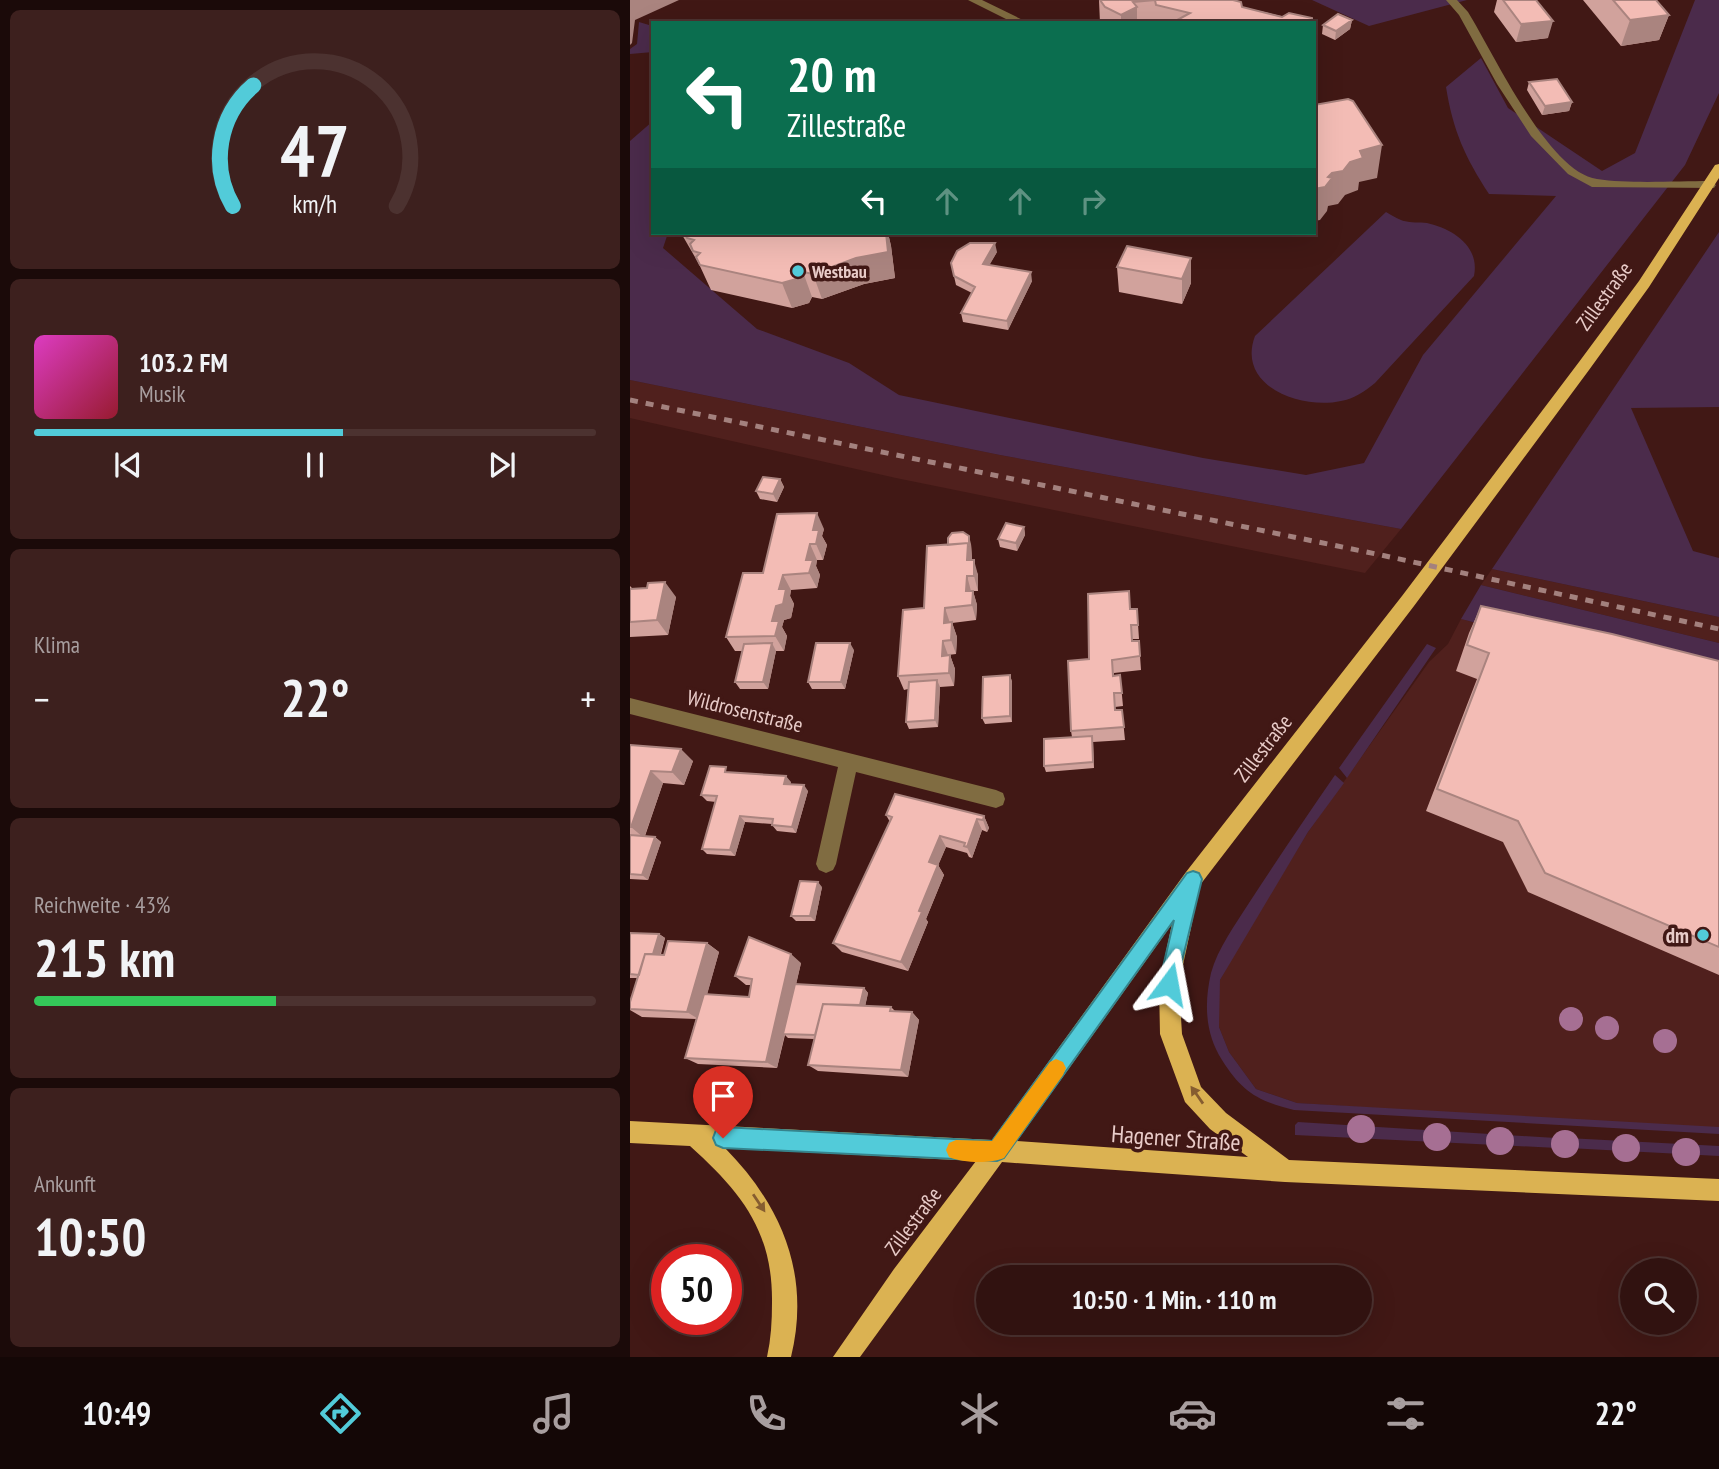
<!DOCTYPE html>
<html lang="de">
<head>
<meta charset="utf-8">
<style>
	:root { --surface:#311210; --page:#3d201e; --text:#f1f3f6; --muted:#a89e9f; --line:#4c3230; --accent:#52cbd9 }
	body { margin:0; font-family:"PT Sans Narrow",sans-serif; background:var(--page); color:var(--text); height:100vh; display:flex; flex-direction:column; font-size:26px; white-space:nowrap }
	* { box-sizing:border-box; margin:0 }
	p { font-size:23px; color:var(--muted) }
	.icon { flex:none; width:38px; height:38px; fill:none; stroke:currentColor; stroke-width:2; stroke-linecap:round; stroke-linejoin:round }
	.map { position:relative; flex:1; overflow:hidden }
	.side { display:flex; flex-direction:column; gap:10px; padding:10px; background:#1b0a09; width:630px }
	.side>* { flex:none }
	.guide { position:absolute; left:21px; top:21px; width:665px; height:214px; border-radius:0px; box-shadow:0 7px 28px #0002,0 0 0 2px var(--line); background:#0b6e4f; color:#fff; overflow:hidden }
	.tools { position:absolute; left:990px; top:1258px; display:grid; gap:14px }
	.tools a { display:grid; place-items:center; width:77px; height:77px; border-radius:50%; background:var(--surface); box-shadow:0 7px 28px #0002,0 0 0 2px var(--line); font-size:35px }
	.speed { position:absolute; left:21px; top:1244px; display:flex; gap:14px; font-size:35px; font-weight:700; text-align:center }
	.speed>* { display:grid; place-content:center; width:91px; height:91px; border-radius:50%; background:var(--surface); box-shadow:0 7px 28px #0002,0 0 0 2px var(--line); line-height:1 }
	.speed .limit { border:10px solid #d22; background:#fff; color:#111 }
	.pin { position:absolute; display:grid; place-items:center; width:60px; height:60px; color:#fff; margin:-72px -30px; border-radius:50% 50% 50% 0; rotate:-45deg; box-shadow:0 0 7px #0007 }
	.pin .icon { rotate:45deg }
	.me { position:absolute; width:77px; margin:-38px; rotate:13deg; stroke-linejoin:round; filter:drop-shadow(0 0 5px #0008) }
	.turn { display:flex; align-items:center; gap:24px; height:147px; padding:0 21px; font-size:32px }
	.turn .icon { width:91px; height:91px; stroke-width:2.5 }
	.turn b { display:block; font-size:49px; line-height:60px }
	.lanes { display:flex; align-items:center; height:66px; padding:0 21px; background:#0003; justify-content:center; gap:35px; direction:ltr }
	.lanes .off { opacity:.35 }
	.big { font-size:52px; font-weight:800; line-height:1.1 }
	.side .card { flex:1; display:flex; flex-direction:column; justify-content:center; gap:10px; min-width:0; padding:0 24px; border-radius:10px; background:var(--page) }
	.side .dial { align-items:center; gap:0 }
	.dial svg { height:182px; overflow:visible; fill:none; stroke:var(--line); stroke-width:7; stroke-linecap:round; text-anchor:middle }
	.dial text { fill:var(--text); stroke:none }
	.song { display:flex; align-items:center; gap:21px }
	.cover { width:84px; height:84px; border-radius:10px; background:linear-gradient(135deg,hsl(310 70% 55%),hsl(350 70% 35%)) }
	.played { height:7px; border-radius:4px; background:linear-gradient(90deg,var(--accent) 55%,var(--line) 55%) }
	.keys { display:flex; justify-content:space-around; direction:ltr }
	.heat { display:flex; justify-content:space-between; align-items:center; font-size:38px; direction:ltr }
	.charge { height:10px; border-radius:5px; background:linear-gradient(90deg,#34c759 43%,var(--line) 0) }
	.trip { position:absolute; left:346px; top:1265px; width:396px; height:70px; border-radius:35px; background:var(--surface); box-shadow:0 7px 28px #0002,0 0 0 2px var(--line); font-weight:800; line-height:70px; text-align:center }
	.dock { display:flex; height:112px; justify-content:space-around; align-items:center; background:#140706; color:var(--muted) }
	.dock .icon { width:49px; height:49px }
	.dock .current { color:var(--accent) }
	.dock b { font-size:32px; color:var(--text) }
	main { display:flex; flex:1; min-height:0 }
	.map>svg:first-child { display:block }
	.built { fill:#50201d }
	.green { fill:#4b2b4b }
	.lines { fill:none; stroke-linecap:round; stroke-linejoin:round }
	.minor { fill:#806c41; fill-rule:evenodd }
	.major { fill:#dbb252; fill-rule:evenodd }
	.rail { stroke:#a3817e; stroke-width:5; stroke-dasharray:8 8; stroke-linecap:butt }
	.tree { fill:#a66f93 }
	.wall { fill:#d1a29c }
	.shaded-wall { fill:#aa847f }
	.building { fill:#f3bcb5; stroke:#aa847f; stroke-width:2 }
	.oneway { fill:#865d30 }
	.route { fill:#52cbd9; stroke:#35848d; stroke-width:2 }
	.slow { fill:#f59e0b }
	.poi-dot { fill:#52cbd9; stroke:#411815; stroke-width:2.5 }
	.labels { text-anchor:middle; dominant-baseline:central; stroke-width:7; stroke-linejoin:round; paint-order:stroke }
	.far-poi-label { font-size:18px; font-weight:bold; fill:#e9ccc9; stroke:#411815; text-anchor:start }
	.street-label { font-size:21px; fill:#e9ccc9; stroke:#411815 }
	.poi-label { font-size:21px; font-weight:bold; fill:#e9ccc9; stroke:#411815; text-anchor:end }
	.near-street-label { font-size:24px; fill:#e9ccc9; stroke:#411815 }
</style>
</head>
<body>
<main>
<section class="side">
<div class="card dial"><svg viewBox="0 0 100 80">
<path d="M14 69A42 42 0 1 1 86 69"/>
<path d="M14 69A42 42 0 0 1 23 16" stroke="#52cbd9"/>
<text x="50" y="56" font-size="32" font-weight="700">47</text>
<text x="50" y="72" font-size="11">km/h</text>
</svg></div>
<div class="card">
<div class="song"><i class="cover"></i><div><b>103.2 FM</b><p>Musik</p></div></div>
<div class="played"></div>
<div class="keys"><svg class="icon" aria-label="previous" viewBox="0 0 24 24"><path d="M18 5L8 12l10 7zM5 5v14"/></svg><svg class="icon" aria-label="pause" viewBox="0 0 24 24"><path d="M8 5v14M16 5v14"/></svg><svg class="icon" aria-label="next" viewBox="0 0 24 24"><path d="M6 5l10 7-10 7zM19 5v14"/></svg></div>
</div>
<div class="card"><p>Klima</p>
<div class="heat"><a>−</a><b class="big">22°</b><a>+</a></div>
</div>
<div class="card"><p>Reichweite · 43%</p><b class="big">215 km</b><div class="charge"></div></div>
<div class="card"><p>Ankunft</p><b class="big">10:50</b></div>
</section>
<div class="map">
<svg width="1089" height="1357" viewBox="0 0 1089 1357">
	<rect width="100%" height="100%" fill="#411815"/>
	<path class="built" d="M0 380 370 455 771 529 735 573 266 478 0 418Z
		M862 569 1089 617V643L851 585Z
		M831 619 1089 685V1130L667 1103 626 1089 599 1052 589 1027 588 1001 590 980 609 945 678 832 799 662 818 644Z"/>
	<path class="green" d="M682 0H837L739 26Z
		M1065 0H1089V93L1055 165 771 529 370 455 0 380V141L23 121V233H38L33 248 127 329 219 363 269 395 573 458 676 475 734 463 793 355 926 196 859 194C835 157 823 131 816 87L851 58 878 108 972 171 1005 153Z
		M9 22 19 25 23 52 0 54V49L7 44Z
		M756 212C761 215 772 221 774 221 781 223 789 222 797 223 823 229 850 246 844 276L745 383C735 391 724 399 711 401 671 410 606 386 625 336Z
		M1089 232V407L1001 408 1063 551 1089 558V617L862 569Z
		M851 585 1089 643V685L831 619Z
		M797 644 806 648 717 778 709 768Z
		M705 775 714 783 678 832 590 980 589 1027 599 1052 626 1089 667 1103 1089 1127V1134L664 1110C628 1101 612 1092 592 1060 575 1033 574 1004 581 973 588 948 605 925 619 903 647 860 676 817 705 775Z
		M668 1122 926 1138 927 1148 665 1135V1125Z
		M937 1138 1089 1146V1156L938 1148Z"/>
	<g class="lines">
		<path class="minor" d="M338 0H352L399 23H384Z
			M816 0H827L838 12C863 52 918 172 967 179 999 184 1046 181 1080 181L1086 185 1084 188 962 187 938 174 901 136 867 84 829 15Z
			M0 698 366 790 373 793 375 799 373 805 366 808 226 772 206 864 203 870 196 873 189 870 186 864 208 767 0 714Z"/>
		<path class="major" d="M1089 164V178L1019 287 959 370 784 606 570 885 549 984 552 1034 571 1087 596 1113 659 1160 1089 1179V1201L655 1182 372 1162 230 1357H203L264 1269 346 1161 95 1148C152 1206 181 1275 161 1357H137C141 1339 142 1321 142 1303 143 1231 111 1192 60 1146L0 1143V1121L362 1140 556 872 772 596 949 362 1009 281 1085 165ZM542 924 529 984 530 1034 555 1102 580 1129 618 1157 387 1141Z"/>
		<path class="rail" d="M0 400 751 555 1089 629"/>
	</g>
	<g class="tree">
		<circle cx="941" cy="1019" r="12"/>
		<circle cx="977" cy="1028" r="12"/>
		<circle cx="1035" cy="1041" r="12"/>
		<circle cx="731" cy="1129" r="14"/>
		<circle cx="807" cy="1137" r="14"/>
		<circle cx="870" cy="1141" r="14"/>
		<circle cx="935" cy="1144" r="14"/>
		<circle cx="996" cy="1148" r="14"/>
		<circle cx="1056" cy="1152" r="14"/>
	</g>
	<path class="wall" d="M469 0H603L612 7 682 23H470Z
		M867 0H906L918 38 886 42 864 12Z
		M953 0H1026L1039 15 1029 40 991 46Z
		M722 20 720 29 705 40 692 34 693 25Z
		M899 82 942 102 939 111 912 115 897 90Z
		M51 233H258L261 246 265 278 234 284 192 299 182 297 179 303 162 308 81 290 69 264Z
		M367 252 359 265 402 281 378 330 333 322 331 313 342 293 326 285 321 263Z
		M561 258V283L552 304 489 292 487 267Z
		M150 479 154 487 147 502 130 499 126 491Z
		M394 527 395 535 387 551 370 547 368 539Z
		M194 529 192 536 197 545 193 560H187L186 566 190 575 187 588 161 590 160 596 164 604 161 618 154 620 152 627 157 636 154 651H146L138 689H110L105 682 112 651H105L96 637 133 573Z
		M341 544 342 560 348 575V591H343L347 605 346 620 322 623 327 637 326 654 318 655H320L325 669 324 686 310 687 308 727 279 729 276 722 278 689 274 690 268 676 294 608Z
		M0 586 3 589 46 597 38 635 0 637Z
		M851 606 1089 661V975L898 892 873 842 796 811 847 679 826 671 839 633Z
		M500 609H507L509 639H502V641H509L511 670 484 673V676L490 675 493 706 485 707V710H492L495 740 463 742 464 768 416 772 414 766 442 737 441 731 459 659Z
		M224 650 215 689H182L178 682Z
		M380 675 382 682V722L355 724 352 718Z
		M0 745 63 761 54 785 33 783 15 836 25 837 31 842 18 880 0 879Z
		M100 772 161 782 160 784 178 791 166 833 147 831 142 825V824L115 822 105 856 77 854 72 849 86 802 77 801 71 795Z
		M256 815 354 816 359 828 357 832 352 830 342 858 339 857 337 853 316 847 308 865 314 875 296 919 298 922 278 971 212 952 203 943 260 822Z
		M192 887 185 921H166L161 916Z
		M0 933 29 934 35 938 31 954 34 955 77 943 89 952 77 994 119 997 121 985H116L105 976 171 963 166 984 234 988 238 993 235 1006 261 1007 265 1011 282 1012 289 1020 278 1077 188 1071 178 1065 184 1039 158 1038 155 1035 147 1068 68 1064 55 1058 66 1019 12 1017 0 1010V1002L7 978H0Z"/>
	<path class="shaded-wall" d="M0 0H49L5 20 2 43 0 45Z
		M507 7V23H491V15Z
		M1039 15 1029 40 991 46 1000 20Z
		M722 20 720 29 705 40 706 31Z
		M923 21 918 38 886 42 891 24Z
		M942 102 939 111 912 115 915 106Z
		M752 145 747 178 729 182 728 190 715 195 708 204 698 206 697 211 690 220 684 221V189L698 177 702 173 730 151Z
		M256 233H258L261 246 265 278 234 284 192 299 183 274Z
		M365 243 367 252 355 273 353 264Z
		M561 258V283L552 304V279Z
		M173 272 182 297 179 303 162 308 152 283Z
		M401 272 402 281 378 330 377 321Z
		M150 479 154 487 147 502 143 494Z
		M187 513 194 529 192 536 197 545 193 560 186 544 183 530Z
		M394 527 395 535 387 551 386 543Z
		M339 536 341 544 342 559 341 576 337 560Z
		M180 544 187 560 186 566 190 575 187 588 179 573 176 560Z
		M344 560 348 575V591L344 576Z
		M153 575 161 590 160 596 164 604 161 618 154 620 152 627 157 636 154 651 145 636 142 621Z
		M337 576 341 591H336Z
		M35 582 46 597 38 635 27 620Z
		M343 591 347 605 346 620 342 605Z
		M315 608 320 623H314Z
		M322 622 327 637 326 654 321 640Z
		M313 641 318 655 312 656Z
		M142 643 146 651 138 689 133 682Z
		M220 643 224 650 215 689 211 682Z
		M320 655 325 669 324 686 319 673Z
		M380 675 382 682V722L380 716Z
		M307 680 310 687 308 727 305 720Z
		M51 749 63 761 54 785 42 772Z
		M21 771 33 783 14 838 1 827Z
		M156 776 161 782 159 790 154 784Z
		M174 785 178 791 166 833 162 827Z
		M110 816 115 822 105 856 100 850Z
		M354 816 359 828 357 832 353 820Z
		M347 819 352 830 342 858 337 847Z
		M310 836 316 847 305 873 299 862Z
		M25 837 31 842 18 880 12 875Z
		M308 865 314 875 296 919 298 922 278 971 271 962 289 911Z
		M188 882 192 887 185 921 180 916Z
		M29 934 35 938 23 979 16 975Z
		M77 943 89 952 70 1020 57 1012Z
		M161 954 171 963 147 1068 136 1062Z
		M234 988 238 993 234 1012 230 1009Z
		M282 1012 289 1020 278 1077 271 1070Z"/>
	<path class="building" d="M470 0H525L503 2 507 7 491 15 475 7Z
		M525 0H603L611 2 612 7 652 17 659 13 682 18V23H557L549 19 560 13 526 5Z
		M873 0H906L923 21 891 24Z
		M983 0H1026L1039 15 1000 20Z
		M708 14 722 20 706 31 693 25Z
		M927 79 942 102 915 106 899 82Z
		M718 99 723 101 752 145 730 151 733 158 720 162 713 171 702 173 698 177 702 178 695 187 684 189V105Z
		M54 233H256L258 252 226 258 183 274 173 272 170 278 152 283 70 265 66 257 70 253 63 251 60 244 64 240 57 238Z
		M340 243H365L353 264 401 272 377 321 331 313 345 287 324 276 321 263 327 251Z
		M497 246 561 258 552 279 487 267Z
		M133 477 150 479 143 494 126 491Z
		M187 513 183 530H189L186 544H180L176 560H183L179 573 153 575 149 589H156L153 604 146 606 142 621H149L145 636 96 637 113 573H133L147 514Z
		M376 523 394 527 386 543 368 539Z
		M333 532 339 536V546L338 543 318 545V538L322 533Z
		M338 543 337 560H344V576H337L336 591H343L342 605 315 608 314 623 322 622 321 640 313 641 312 656 320 655 319 673 268 676 273 610 294 608 297 546Z
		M35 582 27 620 0 622V589L17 588 18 583Z
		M499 591 500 609H507L508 625H501L502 641H509L510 656 482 660 483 676 490 675 492 693H484L485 710H492L494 727 441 731 438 661 459 659 458 594Z
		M851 606 982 634 1089 661V947L915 873 888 821 807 789 859 653 837 645Z
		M142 643 133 682H105L114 644Z
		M186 643H220L211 682H178Z
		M380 675V716L352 718 353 677Z
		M307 680 305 720 276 722 279 682Z
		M462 736 463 762 414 766V739Z
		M0 745 51 749 42 772 21 771 1 827H0Z
		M80 766 96 767 95 772 156 776 154 784 174 785 162 827 142 825 143 819 110 816 100 850 72 849 87 796 71 795Z
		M265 794 354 816 353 820 347 819 337 847 334 846 335 843 310 836 299 862 308 865 289 911 292 912 271 962 203 943 262 817 256 815Z
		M0 835 25 837 12 875 0 874Z
		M170 881 188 882 180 916H161Z
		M0 933 29 934 23 954H15L9 975 0 974Z
		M119 937 161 954 136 1062 55 1058 74 994 119 997 122 979 105 976Z
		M38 941 77 943 57 1012 0 1009V1002L15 954 34 955Z
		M165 984 234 988 230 1005 193 1004 185 1035 153 1034Z
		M193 1004 261 1007 260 1011 282 1012 271 1070 178 1065Z"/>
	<defs><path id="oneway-solid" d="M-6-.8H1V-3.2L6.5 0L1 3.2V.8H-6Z" transform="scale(1.75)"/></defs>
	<g class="oneway">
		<use href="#oneway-solid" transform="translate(567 1095) rotate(-125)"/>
		<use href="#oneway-solid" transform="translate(129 1203) rotate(56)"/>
	</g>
	<path class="route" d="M563 871 569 873 572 879 545 990 539 993 532 990 529 984 544 920 374 1158 367 1161 93 1148 86 1145 83 1138 86 1130 93 1127 362 1141 557 873Z"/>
	<path class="slow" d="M426 1059 433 1062 436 1068 433 1075 374 1158C360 1164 333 1163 319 1157L316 1150 319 1143 326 1140 362 1141 420 1062Z"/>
	<g class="poi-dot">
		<circle cx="168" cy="271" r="7"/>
		<circle cx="1073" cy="935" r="7"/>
	</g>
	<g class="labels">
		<g class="far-poi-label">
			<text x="182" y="271">Westbau</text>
		</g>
		<g class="street-label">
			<text transform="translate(974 296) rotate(-54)">Zillestraße</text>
			<text transform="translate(115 711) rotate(14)">Wildrosenstraße</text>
			<text transform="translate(633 748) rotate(-52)">Zillestraße</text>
			<text transform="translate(283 1221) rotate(-53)">Zillestraße</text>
		</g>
		<g class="poi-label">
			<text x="1059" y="935">dm</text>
		</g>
		<g class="near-street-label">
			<text transform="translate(546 1138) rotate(4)">Hagener Straße</text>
		</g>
	</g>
</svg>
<div class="tools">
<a><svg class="icon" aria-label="search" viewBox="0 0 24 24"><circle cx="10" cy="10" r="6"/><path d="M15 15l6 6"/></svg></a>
</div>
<div class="speed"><div class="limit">50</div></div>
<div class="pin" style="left:93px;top:1138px;background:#d93025"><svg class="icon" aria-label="arrive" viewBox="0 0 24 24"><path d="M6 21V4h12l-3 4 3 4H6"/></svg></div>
<svg class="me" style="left:539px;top:984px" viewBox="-20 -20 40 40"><path d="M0-17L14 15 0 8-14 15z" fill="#52cbd9" stroke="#fff" stroke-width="4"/></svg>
<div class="trip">10:50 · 1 Min. · 110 m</div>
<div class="guide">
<div class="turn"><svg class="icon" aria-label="left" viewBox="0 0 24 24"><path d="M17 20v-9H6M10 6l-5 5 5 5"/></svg><div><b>20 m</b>Zillestraße</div></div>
<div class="lanes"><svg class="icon" aria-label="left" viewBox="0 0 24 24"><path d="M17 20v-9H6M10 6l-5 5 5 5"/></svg><svg class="icon off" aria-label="ahead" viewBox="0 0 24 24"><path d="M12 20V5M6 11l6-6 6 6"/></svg><svg class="icon off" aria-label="ahead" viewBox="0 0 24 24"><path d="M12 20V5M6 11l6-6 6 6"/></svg><svg class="icon off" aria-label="right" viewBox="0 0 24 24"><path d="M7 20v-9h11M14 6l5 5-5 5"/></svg></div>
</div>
</div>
</main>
<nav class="dock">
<b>10:49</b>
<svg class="icon current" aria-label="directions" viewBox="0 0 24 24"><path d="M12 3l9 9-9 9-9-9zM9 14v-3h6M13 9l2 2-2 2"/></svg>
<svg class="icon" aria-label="music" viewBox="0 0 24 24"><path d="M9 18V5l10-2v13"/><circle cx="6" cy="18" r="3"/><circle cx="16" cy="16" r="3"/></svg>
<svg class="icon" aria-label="phone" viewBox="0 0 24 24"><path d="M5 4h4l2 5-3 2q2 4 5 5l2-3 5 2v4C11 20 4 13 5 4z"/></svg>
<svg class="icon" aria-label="climate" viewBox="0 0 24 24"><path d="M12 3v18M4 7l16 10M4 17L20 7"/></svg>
<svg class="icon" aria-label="car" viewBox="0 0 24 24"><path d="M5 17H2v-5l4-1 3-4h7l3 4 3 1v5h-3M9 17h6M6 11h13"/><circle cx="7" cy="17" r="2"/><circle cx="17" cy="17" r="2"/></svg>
<svg class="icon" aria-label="filters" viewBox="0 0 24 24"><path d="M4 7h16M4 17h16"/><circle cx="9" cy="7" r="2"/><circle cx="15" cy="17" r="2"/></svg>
<b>22°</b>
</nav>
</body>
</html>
